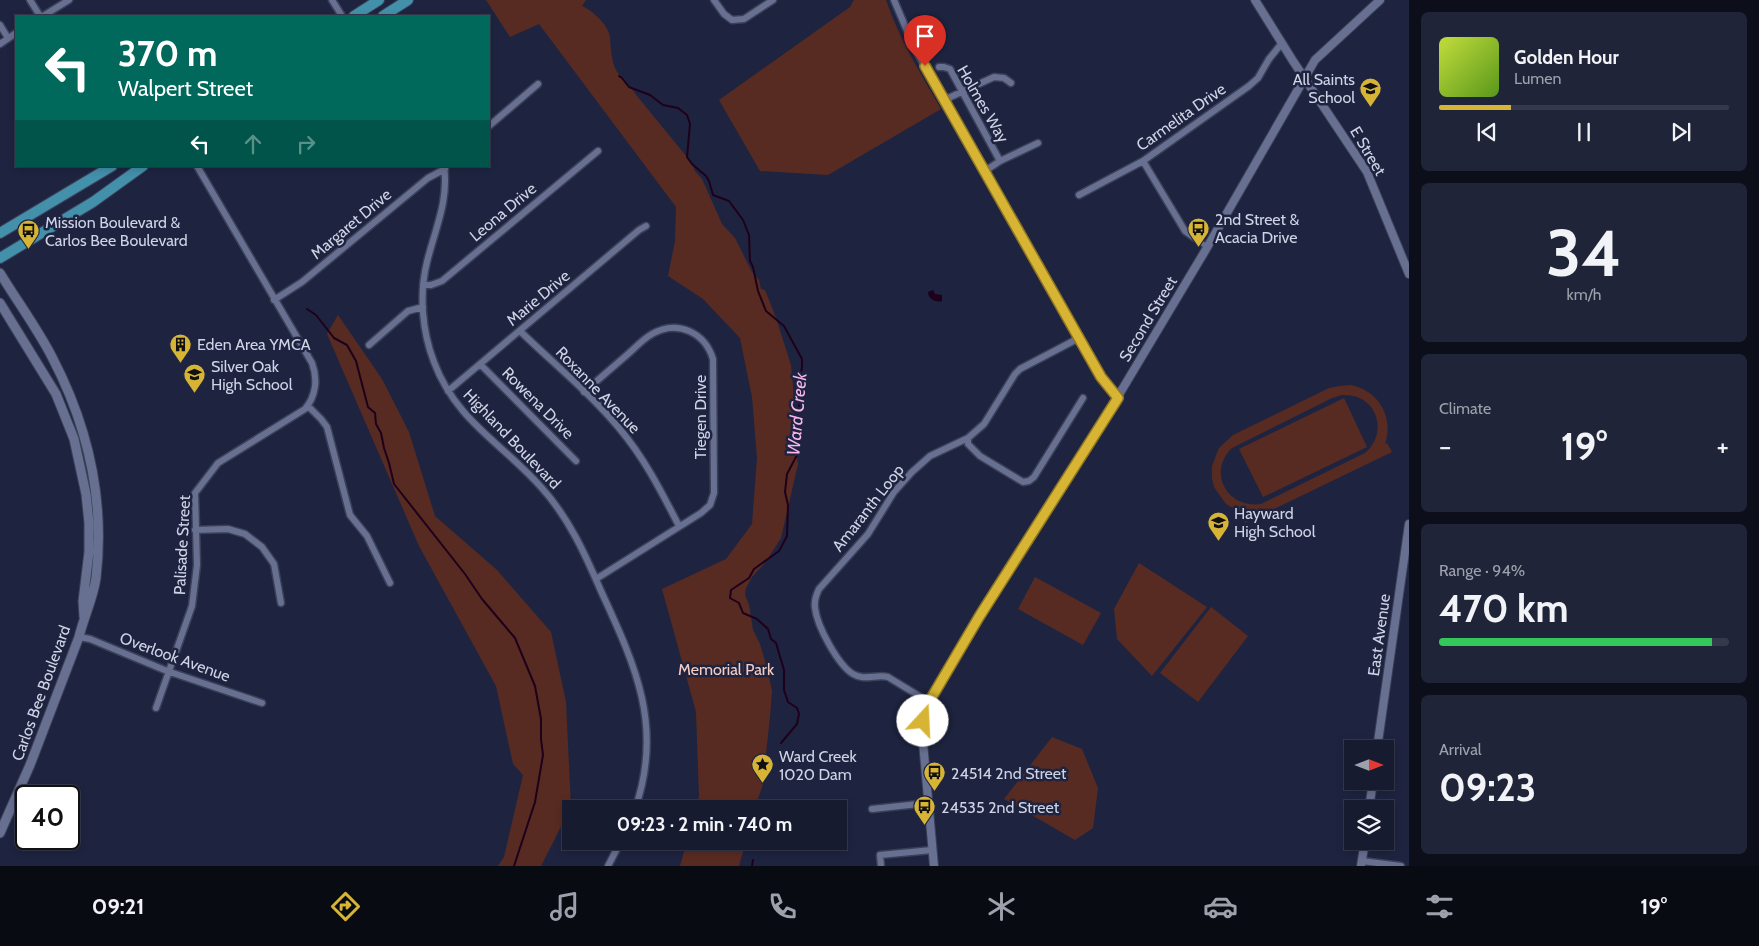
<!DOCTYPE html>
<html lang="en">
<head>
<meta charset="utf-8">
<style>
	:root { --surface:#161b30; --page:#1f2438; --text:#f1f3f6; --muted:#9ea1ab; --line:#35394c; --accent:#d7b434 }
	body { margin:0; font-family:Cabin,sans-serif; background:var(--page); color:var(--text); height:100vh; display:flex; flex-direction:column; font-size:19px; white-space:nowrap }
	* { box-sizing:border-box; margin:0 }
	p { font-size:16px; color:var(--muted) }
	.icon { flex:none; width:28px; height:28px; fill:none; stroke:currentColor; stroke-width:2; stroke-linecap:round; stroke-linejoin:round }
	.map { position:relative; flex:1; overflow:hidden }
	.panel { display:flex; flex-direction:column; gap:12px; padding:12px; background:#0c0f1a; width:350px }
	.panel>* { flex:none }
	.top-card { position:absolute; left:15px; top:15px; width:475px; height:152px; border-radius:0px; box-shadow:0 2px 8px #0003,0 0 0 1px var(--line); background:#00695c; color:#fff; overflow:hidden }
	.needle { width:32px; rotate:90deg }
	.tools { position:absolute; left:1344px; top:740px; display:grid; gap:10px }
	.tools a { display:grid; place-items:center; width:50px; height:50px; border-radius:0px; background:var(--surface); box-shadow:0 2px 8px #0003,0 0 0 1px var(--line); font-size:25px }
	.speed { position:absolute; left:15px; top:785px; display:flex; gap:10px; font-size:25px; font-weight:700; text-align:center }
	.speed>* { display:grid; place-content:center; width:65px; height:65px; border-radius:50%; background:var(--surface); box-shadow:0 2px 8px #0003,0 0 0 1px var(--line); line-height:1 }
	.speed .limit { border:2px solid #111; border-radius:8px; background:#fff; color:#111 }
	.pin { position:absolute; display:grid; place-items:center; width:42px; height:42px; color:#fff; margin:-51px -21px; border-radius:50% 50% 50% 0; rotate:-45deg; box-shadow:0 0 5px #0007 }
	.pin .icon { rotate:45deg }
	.me { position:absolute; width:55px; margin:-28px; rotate:20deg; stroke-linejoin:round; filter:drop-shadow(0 0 4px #0008) }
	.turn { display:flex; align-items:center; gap:18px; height:105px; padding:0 20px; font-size:22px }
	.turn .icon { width:65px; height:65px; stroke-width:2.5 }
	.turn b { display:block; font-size:35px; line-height:42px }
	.lanes { display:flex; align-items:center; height:48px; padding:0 20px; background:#0003; justify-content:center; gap:25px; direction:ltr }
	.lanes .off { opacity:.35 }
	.big { font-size:38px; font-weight:700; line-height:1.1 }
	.panel .card { flex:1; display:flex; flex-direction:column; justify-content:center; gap:8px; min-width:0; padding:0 18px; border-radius:8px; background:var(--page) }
	.panel .dial { align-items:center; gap:0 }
	.dial b { font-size:65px; line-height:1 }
	.song { display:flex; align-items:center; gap:15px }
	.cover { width:60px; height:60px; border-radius:8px; background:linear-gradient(135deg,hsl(70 70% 55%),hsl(90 70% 35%)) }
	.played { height:5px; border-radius:2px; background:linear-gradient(90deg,var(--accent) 25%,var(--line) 25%) }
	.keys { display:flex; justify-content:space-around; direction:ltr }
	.heat { display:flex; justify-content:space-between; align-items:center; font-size:28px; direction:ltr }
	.charge { height:8px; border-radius:4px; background:linear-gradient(90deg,#34c759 94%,var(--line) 0) }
	.trip { position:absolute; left:562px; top:800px; width:285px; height:50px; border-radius:0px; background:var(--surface); box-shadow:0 2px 8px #0003,0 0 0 1px var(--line); font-weight:700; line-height:50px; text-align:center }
	.dock { display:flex; height:80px; justify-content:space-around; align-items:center; background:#090b13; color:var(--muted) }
	.dock .icon { width:35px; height:35px }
	.dock .current { color:var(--accent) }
	.dock b { font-size:22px; color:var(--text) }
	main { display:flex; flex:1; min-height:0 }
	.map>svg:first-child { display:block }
	.green { fill:#572b22; fill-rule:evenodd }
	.water { fill:#1f001b }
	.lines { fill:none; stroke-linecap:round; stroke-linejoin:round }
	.stream { stroke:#1f001b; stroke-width:2 }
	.pedestrian-casing { stroke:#3b4058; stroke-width:7 }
	.minor-casing { stroke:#3b4058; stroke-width:9 }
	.tertiary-casing { stroke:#3b4058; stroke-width:10 }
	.secondary-casing { stroke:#3b4058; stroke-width:11 }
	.primary-casing { stroke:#3b4058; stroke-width:12 }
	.pedestrian { stroke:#687091; stroke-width:4.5 }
	.minor { stroke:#687091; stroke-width:6 }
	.tertiary { stroke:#687091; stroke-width:8 }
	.secondary { stroke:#687091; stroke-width:9 }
	.primary { stroke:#4390ab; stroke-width:10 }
	.route-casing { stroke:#8c7522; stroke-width:12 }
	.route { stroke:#d7b434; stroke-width:9 }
	.labels { text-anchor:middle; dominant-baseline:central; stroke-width:5; stroke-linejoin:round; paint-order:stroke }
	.poi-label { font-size:16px; fill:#ced3e5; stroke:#1e2440; text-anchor:start }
	.street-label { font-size:16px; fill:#ced3e5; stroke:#1e2440 }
	.park-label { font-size:16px; fill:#f6cbc1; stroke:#1e2440 }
	.water-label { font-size:18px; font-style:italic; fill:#fab7ed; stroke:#1e2440 }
</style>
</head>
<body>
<main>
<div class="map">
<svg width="1409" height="866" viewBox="0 0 1409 866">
	<rect width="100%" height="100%" fill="#1e2440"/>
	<path class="green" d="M486 0H586L582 6C593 11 609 25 610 38 611 49 611 61 617 72 623 80 631 87 637 96L691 162 695 171 702 179 722 224 735 238 752 272 759 280 761 289 765 290 776 318 791 365 795 407V445L798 464 781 538 765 563 752 577 746 588 745 595 749 605 753 630 760 644 767 668 772 691 770 717 764 772V781L758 799 756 809H696L699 796 696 712 662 589 726 559 752 524 757 458 752 397 740 338 703 299 668 276 675 241 676 207 539 24 510 37Z
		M854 0H886C899 39 921 74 941 109L828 175 760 171 719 100 850 7Z
		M338 315 382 379 409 432 435 516 497 570 551 632 566 702 571 807 541 866H498L504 857 523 775 513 764 496 686 419 546 327 334Z
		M1351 385C1379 391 1394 417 1385 444L1387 443 1392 452 1245 523 1240 514 1242 513 1226 504 1214 487 1212 478V466L1219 448 1233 435 1329 388 1340 386ZM1342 395C1376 393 1390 431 1365 453L1261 504C1227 509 1207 472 1232 448L1332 398Z
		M1344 398 1367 447 1263 497 1239 449Z
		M1139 563 1207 607 1152 676 1117 639 1114 609Z
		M1035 577 1101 613 1083 645 1018 609Z
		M1211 607 1248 636 1198 702 1160 673Z
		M1052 737 1082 749 1098 788 1093 828 1075 840 1004 799Z
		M687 841H748L744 848 739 866H680Z"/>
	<path class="water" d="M933 290 935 294 942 295V301C936 303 928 299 928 292Z"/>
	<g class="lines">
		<path class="stream" d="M619 76 622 78 629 87 650 95 663 105 678 108 687 115 690 124 687 157 692 164 706 176 709 181 713 195 729 201 743 220 749 235 750 261 753 267 758 291 766 311 784 326 802 359V367L800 379V403L797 413V455L787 474 785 492 788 505 787 536 779 551 754 569 749 578 731 590 730 598 739 603 743 613 757 619 768 629 771 639 776 643 784 670V690L788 702 797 708 799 714 797 724 781 743
			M307 309 316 315 334 338 347 345 356 361 368 407 375 413 376 424 381 433 384 448 389 463 394 484 465 574 482 599 515 638 535 686 541 719V739L543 755 535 802 514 866
			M752 866 753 860"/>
		<defs>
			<path id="pedestrian" d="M1195 238 1207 247"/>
			<path id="minor" d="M30 0 40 16
				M332 0 342 16
				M714 0 724 14 732 20 744 19 773 0
				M894 0 914 47 1101 377 1117 398
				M43 16 69 0
				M0 25 8 38
				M0 44 16 33
				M939 67H944L950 69 1000 161
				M944 100 994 77 1004 78 1011 83
				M489 126 538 84
				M1143 161 1185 231 1195 238
				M444 166C449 201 435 229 427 262 419 294 422 331 434 362 456 421 502 443 541 487 569 518 585 554 601 591 635 665 664 726 635 809
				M985 171 1000 161 1038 143
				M1079 195 1143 161 1249 86 1258 78 1269 59 1282 43
				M423 285H431L442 281 598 151
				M274 300 302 282 428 178 445 169
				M520 331C553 363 590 393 619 428 645 459 661 491 679 526
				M369 345 408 311 423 307
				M480 364 576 461
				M448 391 639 230 646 226
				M584 392C599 379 614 366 628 354 636 347 643 339 652 334 678 319 705 333 713 359L714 493 710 505 701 513 596 579
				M308 406 321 419 327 427 350 515 367 536 390 583
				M968 438V444L980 456 1023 482 1029 481 1034 477 1083 398
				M195 530 228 529 245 534 262 547 274 564 281 603
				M79 637 90 639 167 671 262 703
				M929 702 888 677C877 674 864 681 853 674 838 665 817 626 815 608 814 601 816 595 819 589L868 534 894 492 912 472 930 456 968 438 984 424 1015 374 1020 369 1079 338
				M156 708 192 606 197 565 195 493 218 463 305 409C316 396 318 379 312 363L197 166
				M872 809 928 803
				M1362 861 1401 866
				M608 866 621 841
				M881 866 880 855 932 850"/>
			<path id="tertiary" d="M1255 0 1293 61 1367 172 1409 274
				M1377 749 1409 524
				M1369 809 1373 781
				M934 866 922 731 925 713 929 702 979 617 1117 398 1205 251 1315 60 1380 0
				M1361 866 1365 841"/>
			<path id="secondary" d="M0 273C17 301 37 328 52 357 88 426 105 501 96 578 93 599 84 616 79 637L30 765 0 833
				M0 303 56 394 74 439 86 494 89 523V552L83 601 84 617"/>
			<path id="primary" d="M354 16 379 0
				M383 16 408 0
				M0 233 112 166
				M0 258 93 202 143 166"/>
		</defs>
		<use href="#pedestrian" class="pedestrian-casing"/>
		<use href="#minor" class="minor-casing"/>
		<use href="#tertiary" class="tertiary-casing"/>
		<use href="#secondary" class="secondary-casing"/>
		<use href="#primary" class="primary-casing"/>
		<use href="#pedestrian" class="pedestrian"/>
		<use href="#minor" class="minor"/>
		<use href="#tertiary" class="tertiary"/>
		<use href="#secondary" class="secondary"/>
		<use href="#primary" class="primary"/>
	</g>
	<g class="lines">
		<defs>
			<path id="route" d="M923 721 929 702 979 617 1118 398 1101 377 925 66"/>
		</defs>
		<use href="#route" class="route-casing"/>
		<use href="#route" class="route"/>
	</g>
	<defs>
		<symbol id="school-pin" viewBox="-11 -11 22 30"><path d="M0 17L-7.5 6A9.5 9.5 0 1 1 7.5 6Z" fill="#d7b434" stroke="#1e2440"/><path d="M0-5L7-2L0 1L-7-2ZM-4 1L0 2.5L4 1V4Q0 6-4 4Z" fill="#111"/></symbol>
		<symbol id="bus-pin" viewBox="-11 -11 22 30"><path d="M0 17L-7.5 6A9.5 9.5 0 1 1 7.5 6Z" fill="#d7b434" stroke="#1e2440"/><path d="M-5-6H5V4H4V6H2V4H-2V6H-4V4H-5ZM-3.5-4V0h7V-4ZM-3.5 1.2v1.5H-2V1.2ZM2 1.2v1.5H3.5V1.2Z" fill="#111"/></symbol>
		<symbol id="building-pin" viewBox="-11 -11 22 30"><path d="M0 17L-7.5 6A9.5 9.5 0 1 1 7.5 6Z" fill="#d7b434" stroke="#1e2440"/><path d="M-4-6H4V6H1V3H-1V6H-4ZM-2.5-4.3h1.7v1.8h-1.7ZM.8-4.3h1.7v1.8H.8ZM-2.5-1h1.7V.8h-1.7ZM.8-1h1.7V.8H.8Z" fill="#111"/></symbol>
		<symbol id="sight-pin" viewBox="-11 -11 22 30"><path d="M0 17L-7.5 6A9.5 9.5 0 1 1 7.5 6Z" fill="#d7b434" stroke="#1e2440"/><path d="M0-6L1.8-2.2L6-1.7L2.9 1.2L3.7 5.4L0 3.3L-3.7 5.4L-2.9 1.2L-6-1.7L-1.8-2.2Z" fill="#111"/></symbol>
	</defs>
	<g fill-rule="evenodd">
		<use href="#school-pin" x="1358" y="76" width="25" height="34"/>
		<use href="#bus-pin" x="1186" y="216" width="25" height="34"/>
		<use href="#bus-pin" x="16" y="218" width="25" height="34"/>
		<use href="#building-pin" x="168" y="332" width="25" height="34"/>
		<use href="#school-pin" x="182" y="362" width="25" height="34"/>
		<use href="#school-pin" x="1206" y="510" width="25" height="34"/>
		<use href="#sight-pin" x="750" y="752" width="25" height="34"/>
		<use href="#bus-pin" x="922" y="760" width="25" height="34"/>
		<use href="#bus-pin" x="912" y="794" width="25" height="34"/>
	</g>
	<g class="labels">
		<g class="poi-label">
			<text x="1355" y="79" text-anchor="end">All Saints<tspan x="1355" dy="18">School</tspan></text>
			<text x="1215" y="219">2nd Street &amp;<tspan x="1215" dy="18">Acacia Drive</tspan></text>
			<text x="45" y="222">Mission Boulevard &amp;<tspan x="45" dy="18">Carlos Bee Boulevard</tspan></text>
			<text x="197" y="344">Eden Area YMCA</text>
			<text x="211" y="366">Silver Oak<tspan x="211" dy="18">High School</tspan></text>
			<text x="1234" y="513">Hayward<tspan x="1234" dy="18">High School</tspan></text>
			<text x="779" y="756">Ward Creek<tspan x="779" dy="18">1020 Dam</tspan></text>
			<text x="951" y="773">24514 2nd Street</text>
			<text x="941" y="807">24535 2nd Street</text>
		</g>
		<g class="street-label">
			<text transform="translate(983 104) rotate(60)">Holmes Way</text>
			<text transform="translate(1181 117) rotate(-35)">Carmelita Drive</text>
			<text transform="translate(1368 151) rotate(59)">E Street</text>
			<text transform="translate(503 212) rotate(-40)">Leona Drive</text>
			<text transform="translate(351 224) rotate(-40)">Margaret Drive</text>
			<text transform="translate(538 298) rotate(-40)">Marie Drive</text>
			<text transform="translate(1148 319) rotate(-59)">Second Street</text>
			<text transform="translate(598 390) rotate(46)">Roxanne Avenue</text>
			<text transform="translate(538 403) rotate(45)">Rowena Drive</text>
			<text transform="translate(700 417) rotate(-90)">Tiegen Drive</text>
			<text transform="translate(512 439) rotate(46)">Highland Boulevard</text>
			<text transform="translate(868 508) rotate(-52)">Amaranth Loop</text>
			<text transform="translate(182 545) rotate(-87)">Palisade Street</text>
			<text transform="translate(1379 635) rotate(-82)">East Avenue</text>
			<text transform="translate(175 657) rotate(20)">Overlook Avenue</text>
			<text transform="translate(41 693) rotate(-70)">Carlos Bee Boulevard</text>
		</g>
		<g class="park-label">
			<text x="726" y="669">Memorial Park</text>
		</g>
		<g class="water-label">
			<text transform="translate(797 414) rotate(-85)">Ward Creek</text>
		</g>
	</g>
</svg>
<div class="tools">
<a><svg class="needle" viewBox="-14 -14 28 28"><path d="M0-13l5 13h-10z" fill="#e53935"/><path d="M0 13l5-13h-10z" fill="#9ea1ab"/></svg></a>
<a><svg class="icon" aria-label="layers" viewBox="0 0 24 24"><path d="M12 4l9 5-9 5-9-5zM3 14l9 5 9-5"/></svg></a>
</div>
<div class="speed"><div class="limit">40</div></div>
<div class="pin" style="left:925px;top:66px;background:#d93025"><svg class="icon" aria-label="arrive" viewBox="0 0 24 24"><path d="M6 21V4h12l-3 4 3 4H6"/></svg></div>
<svg class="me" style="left:923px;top:721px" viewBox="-20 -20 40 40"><circle r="19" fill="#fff"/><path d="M0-13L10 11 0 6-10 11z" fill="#d7b434"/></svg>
<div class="trip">09:23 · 2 min · 740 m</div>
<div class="top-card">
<div class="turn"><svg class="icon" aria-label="left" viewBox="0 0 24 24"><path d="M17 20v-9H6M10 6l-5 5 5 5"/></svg><div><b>370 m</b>Walpert Street</div></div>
<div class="lanes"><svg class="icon" aria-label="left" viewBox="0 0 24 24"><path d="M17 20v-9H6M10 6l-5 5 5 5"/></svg><svg class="icon off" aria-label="ahead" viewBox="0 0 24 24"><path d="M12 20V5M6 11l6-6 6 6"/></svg><svg class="icon off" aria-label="right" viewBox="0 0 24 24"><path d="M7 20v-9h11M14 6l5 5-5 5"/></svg></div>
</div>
</div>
<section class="panel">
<div class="card">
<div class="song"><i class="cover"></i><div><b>Golden Hour</b><p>Lumen</p></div></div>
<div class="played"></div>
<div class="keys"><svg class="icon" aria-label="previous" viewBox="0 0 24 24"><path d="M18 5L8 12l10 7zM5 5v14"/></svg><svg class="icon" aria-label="pause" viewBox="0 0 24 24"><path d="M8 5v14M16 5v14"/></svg><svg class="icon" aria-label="next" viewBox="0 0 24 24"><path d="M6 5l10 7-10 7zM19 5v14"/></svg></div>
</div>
<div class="card dial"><b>34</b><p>km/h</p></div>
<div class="card"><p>Climate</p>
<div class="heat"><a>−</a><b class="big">19°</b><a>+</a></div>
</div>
<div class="card"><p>Range · 94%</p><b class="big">470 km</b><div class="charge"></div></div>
<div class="card"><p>Arrival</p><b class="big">09:23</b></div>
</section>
</main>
<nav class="dock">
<b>09:21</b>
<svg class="icon current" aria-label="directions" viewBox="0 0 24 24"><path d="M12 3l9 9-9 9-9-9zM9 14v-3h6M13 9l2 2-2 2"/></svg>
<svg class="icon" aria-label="music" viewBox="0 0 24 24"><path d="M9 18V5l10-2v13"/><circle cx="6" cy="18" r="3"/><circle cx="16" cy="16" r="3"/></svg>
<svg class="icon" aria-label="phone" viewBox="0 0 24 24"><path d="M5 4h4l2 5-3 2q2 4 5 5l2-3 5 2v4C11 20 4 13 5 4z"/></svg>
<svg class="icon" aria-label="climate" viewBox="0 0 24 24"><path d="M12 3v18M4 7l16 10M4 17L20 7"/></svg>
<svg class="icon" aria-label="car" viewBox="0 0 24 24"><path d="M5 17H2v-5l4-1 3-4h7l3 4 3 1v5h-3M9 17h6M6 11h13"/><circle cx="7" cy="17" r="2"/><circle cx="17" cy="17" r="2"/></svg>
<svg class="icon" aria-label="filters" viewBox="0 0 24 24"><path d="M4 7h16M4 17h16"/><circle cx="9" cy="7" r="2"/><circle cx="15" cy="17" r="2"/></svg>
<b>19°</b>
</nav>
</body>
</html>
